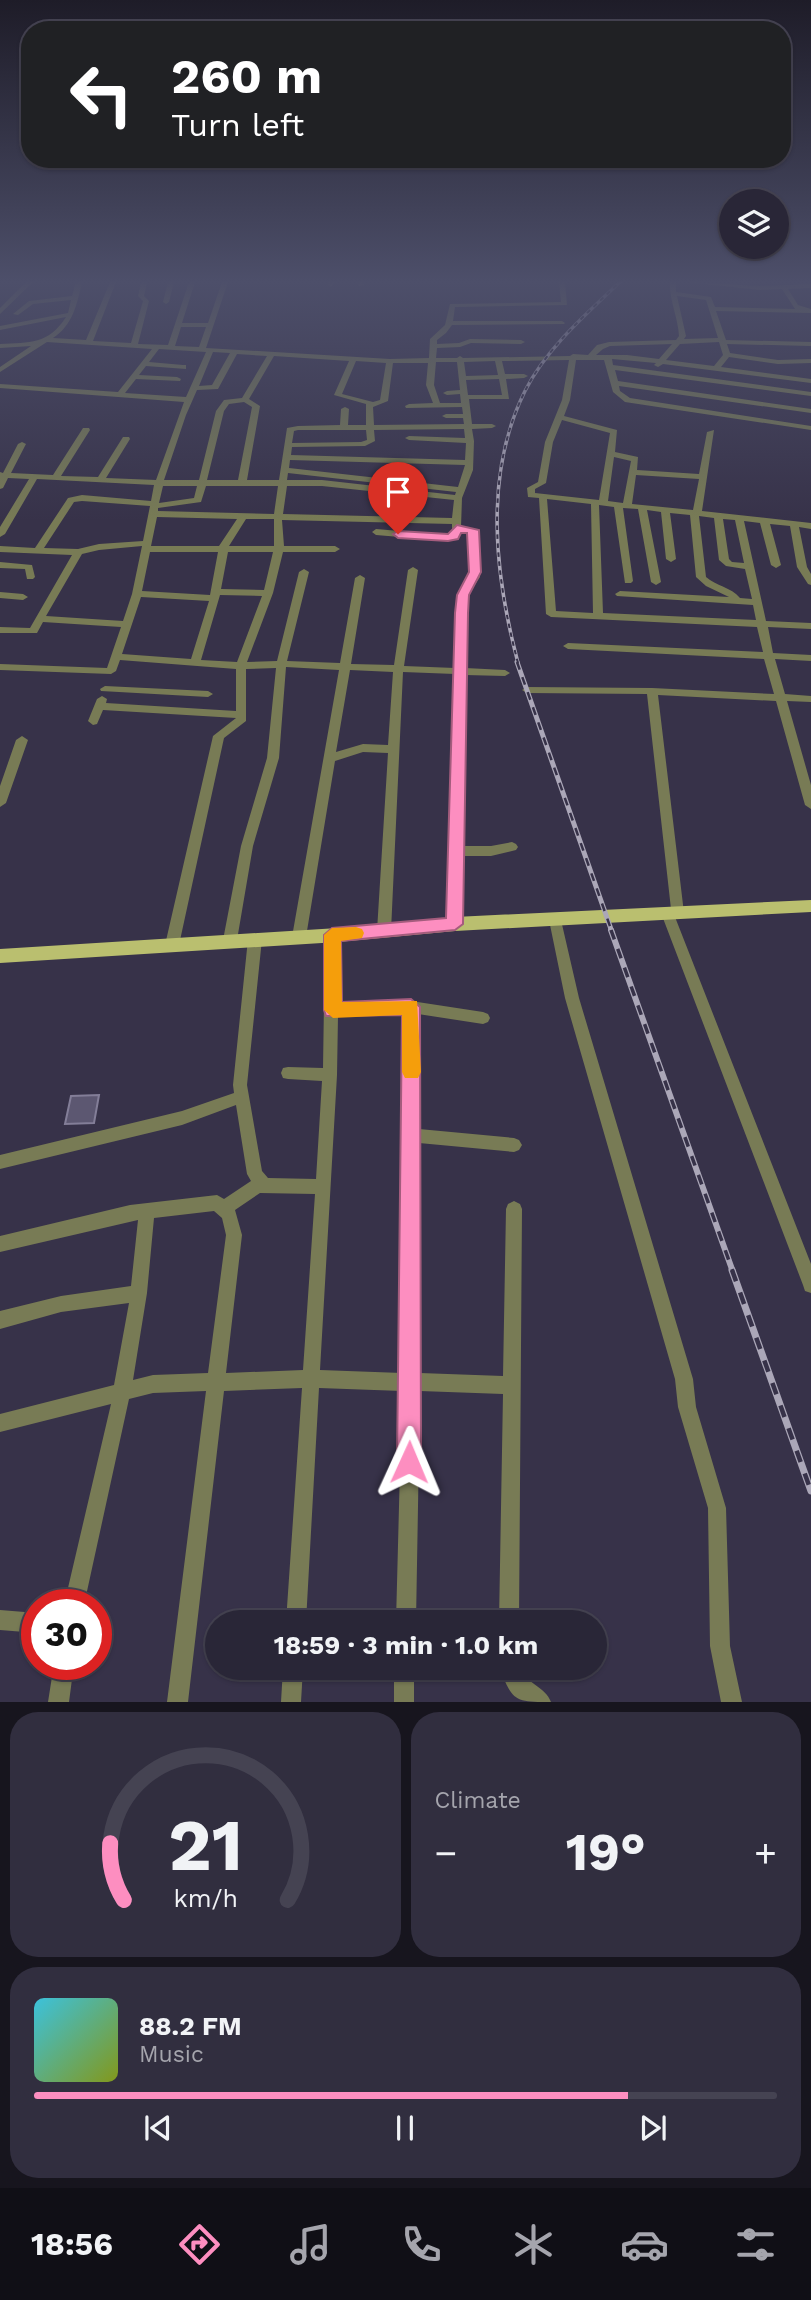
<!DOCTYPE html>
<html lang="en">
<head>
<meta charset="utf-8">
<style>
	:root { --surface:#292637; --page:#312e3f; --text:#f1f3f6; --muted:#a5a5ad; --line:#454352; --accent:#fd8ec0 }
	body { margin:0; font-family:"Work Sans",sans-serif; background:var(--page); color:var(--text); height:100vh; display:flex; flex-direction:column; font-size:26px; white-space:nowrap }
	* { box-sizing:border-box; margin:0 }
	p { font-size:23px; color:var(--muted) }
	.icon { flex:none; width:38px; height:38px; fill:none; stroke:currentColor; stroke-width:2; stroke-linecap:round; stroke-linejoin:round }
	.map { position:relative; height:1702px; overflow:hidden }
	.sheet { display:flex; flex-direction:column; gap:10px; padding:10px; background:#17151e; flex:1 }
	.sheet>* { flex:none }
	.banner { position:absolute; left:21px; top:21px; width:770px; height:147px; border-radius:28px; box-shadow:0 2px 5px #0004,0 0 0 2px var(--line); background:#202124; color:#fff; overflow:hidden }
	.controls { position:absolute; left:719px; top:189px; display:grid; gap:14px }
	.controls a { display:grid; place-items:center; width:70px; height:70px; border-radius:50%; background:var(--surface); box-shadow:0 2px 5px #0004,0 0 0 2px var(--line); font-size:35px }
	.speed { position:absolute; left:21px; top:1589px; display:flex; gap:14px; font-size:35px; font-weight:700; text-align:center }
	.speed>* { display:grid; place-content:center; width:91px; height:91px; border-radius:50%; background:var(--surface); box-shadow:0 2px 5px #0004,0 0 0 2px var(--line); line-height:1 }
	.speed .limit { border:10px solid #d22; background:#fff; color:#111 }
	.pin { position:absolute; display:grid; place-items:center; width:60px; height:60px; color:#fff; margin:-72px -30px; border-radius:50% 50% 50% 0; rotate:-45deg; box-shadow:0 0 7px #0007 }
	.pin .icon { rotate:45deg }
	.me { position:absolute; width:77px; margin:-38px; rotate:1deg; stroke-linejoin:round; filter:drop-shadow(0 0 5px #0008) }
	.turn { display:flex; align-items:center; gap:24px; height:147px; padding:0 35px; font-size:32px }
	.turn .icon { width:91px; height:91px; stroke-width:2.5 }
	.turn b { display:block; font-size:49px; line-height:60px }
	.big { font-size:52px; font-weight:700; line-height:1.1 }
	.sheet .widget { flex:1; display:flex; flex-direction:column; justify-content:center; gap:10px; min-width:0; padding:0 24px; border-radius:28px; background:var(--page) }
	.sheet .dial { align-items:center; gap:0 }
	.dial svg { height:182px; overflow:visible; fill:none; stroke:var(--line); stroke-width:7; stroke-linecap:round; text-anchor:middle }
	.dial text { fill:var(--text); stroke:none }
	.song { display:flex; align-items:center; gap:21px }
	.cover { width:84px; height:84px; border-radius:10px; background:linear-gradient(135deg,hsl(190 70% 55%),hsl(70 70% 35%)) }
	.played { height:7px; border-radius:4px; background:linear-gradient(90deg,var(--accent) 80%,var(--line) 80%) }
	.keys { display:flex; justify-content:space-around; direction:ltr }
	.heat { display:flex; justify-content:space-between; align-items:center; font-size:38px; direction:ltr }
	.sheet .tiles { flex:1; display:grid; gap:10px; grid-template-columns:1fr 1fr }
	.widget:last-child { grid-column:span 2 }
	.trip { position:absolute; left:205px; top:1610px; width:402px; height:70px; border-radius:35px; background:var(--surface); box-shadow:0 2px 5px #0004,0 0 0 2px var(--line); font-weight:700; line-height:70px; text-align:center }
	.menu { display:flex; height:112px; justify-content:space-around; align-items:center; background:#100f16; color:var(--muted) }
	.menu .icon { width:49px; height:49px }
	.menu .current { color:var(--accent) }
	.menu b { font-size:32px; color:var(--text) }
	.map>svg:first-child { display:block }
	.building { fill:#5c5771; stroke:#837e98; stroke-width:2 }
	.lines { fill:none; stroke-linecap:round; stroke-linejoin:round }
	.minor { fill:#787b55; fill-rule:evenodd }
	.major { fill:#babf6f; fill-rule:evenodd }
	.rail-far3-casing { stroke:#aba7b8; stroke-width:3.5 }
	.rail-far2-casing { stroke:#aba7b8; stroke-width:5 }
	.rail-far1-casing { stroke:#aba7b8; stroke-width:6 }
	.rail-casing { stroke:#aba7b8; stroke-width:7 }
	.rail-far3 { stroke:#373249; stroke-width:2; stroke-dasharray:4.5; stroke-linecap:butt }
	.rail-far2 { stroke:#373249; stroke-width:2.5; stroke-dasharray:8; stroke-linecap:butt }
	.rail-far1 { stroke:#373249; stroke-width:3.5; stroke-dasharray:10; stroke-linecap:butt }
	.rail { stroke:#373249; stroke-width:4.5; stroke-dasharray:12; stroke-linecap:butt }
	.route { fill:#fd8ec0; stroke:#a45c7d; stroke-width:2 }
	.slow { fill:#f59e0b }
</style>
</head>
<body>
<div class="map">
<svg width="811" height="1702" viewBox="0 0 811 1702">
	<rect width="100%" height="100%" fill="#373249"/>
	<path class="building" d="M99 1095 94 1123 65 1124 71 1096Z"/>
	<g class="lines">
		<path class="minor" d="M26 282H33L0 314V308Z
			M76 282H82C77 304 73 325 53 338L86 340 110 282H116L93 341 131 343 143 301 138 296 141 282H147L144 296 149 301 138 344 168 345 189 282H195L182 323H208L222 282H228L206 348 390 359 429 358 430 339 445 325 450 304 561 302 559 282H565L567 305 455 307 453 321H562L565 323 564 324 452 325 446 333 437 340V344L459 343 470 339 521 340 525 342 521 344 471 343 460 347 437 348 436 358H457L460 356 463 358 570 356 573 354 588 355 597 345 609 342 676 340 679 336C678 317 669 300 670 282H676V292L711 297 715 307 795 309 782 289 760 290 686 282 760 286 811 284V288L788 289 798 305 811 309V313L716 311 726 340 811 342V346L727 344 730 353 778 360 811 359V363L778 364 729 357 721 367 811 379V383L663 364 658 367 654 365 656 363 612 359 613 365 811 392V396L615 370 618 381 811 409V413L619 386 620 391 630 398 811 426V430L625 402 613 392 604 360H576L570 400 564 416 617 430 615 452 638 457 637 470 699 474 707 432 714 430 702 511 811 523V529L799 527 807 567 811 574V585L808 584 797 567 790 526 770 524 781 565 776 568 771 565 760 523 744 521 766 621 811 623V629L768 627 773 653 811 655V661L775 659 785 694 811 696V702L787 701 811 785V809L805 805 776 701 658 695 684 913 683 917H675L811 1264V1293L805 1291 803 1285 661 913 662 909H671L647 694 527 693 522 690 527 687 652 688 774 694 764 659 568 649 563 646 568 643 763 652 757 627 551 617 546 614 539 498 528 497 527 488 538 482 545 442 562 400 569 360 502 361 505 374H524L528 376 524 378 506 379 509 399H469L472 424H492L496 426 492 428 472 429 474 441 473 470 462 498 461 527 478 532 480 577 468 595 465 668 505 670 510 673 505 676 465 675 463 846H491L512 842 516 844 518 847 516 850 491 856H462L461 924 460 928H450L449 924 455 674 403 672 391 931 389 935H379L377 931 388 753 363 752 335 761 306 937 304 941 299 942 294 941 292 937 339 670 286 667 279 758 253 846 237 940 235 944 230 945 225 944 223 940 241 846 267 758 276 668 246 669V721L224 738 179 945 177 949 172 950 167 949 165 945 213 736 236 718 103 710 97 724 93 725 88 721 97 699 102 696 107 699 106 703 236 711V669L120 660 116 671 111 674 0 670V664L107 668 121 627 43 622 37 633H0V627L30 628 72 555 0 552V546L35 548 68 498 82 495 151 501 154 485 37 479 5 534 0 537V527L29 479 8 478 3 488 0 489V472L3 473 18 444 22 442 26 444 11 473 53 475 83 428H89L90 430 61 476 98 477 123 437H129L130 439 106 478 156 480 184 402 0 388V384L118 392 152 349 47 342 0 372V367L31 346 0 348V344C30 342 48 345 66 317L0 330V326L68 313 71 300 33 304 18 315 13 314 29 301 72 296ZM677 296 706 300 718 338 684 339 686 336ZM181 327H206L199 347 175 346ZM719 342 723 355 714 366 666 360 680 344ZM672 344 659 359 627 355H596L603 349 610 346ZM159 349 206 352 186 397 125 393 136 379 180 381 181 379 177 377 139 375 146 366 186 369V365H183L149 362ZM213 352 230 353 212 385 199 386ZM237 354 267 356 242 398 224 400 216 411 199 480H164L186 415 197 390 218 389ZM274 356 349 361 334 395 366 404V425H348L349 409 345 407 341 409 340 425 298 426 287 428 279 480H247L260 406 249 399ZM356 361 386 363 380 400 373 402 342 394ZM495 361 498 375 466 376 464 362ZM436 362H457L460 390 447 391 443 393 447 395 460 394 461 403H440L434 385ZM393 363H428L426 385 433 403 409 404 405 406 406 408 462 407 463 414H446L442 416 446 418H463L464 424 374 425 373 407 388 401ZM499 379 502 395H468L466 380ZM244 402 252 407 238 480H207L224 411 229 404ZM562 420 610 433 599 500 535 493V489L546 483 553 442ZM464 429 465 438 409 436 405 438 409 440 466 443 465 460 291 455 292 447 365 446 375 441 374 430ZM298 430H366L367 440 361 442 292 443 294 431ZM614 457 631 461 623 503 608 501ZM290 460 465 465 458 487 289 468ZM288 473 456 492 455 495 322 480H287ZM636 475 699 479 693 510 632 504ZM163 486H197L194 498 159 503ZM206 486H278L274 514 158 511V508L201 502ZM287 486H322L454 500 452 518 283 514ZM547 499 591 504 593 613 556 611ZM82 501 150 506 143 541 99 544 78 549 44 548 74 502ZM599 505 614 507 625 583H631L633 581 623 508 638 509 651 582 656 585 661 582 647 510 661 512 666 559 671 562 676 559 670 513 690 515 696 577 706 586 729 597 620 591 615 594 617 596 753 605 756 620 603 613ZM699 516 714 518 719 560 726 566 745 569 752 599 740 598C731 587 716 586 706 577ZM157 517 237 519 219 546H151ZM246 519H274V546H229ZM723 519 735 520 744 563 732 562 729 559ZM282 520 452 524V534L447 535 376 529 372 532 376 535 448 541 459 537 461 532 470 534V577L458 595 455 668 404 666 418 570 413 567 408 570 394 665 351 664 365 578 360 575 355 578 340 663 287 661 309 572 304 569 299 572 277 661 247 662 273 593 283 552H335L340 549 335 546H284ZM142 546 132 594 123 621 46 616 82 554 99 550ZM150 552H218L210 595 142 591ZM228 552H273L264 590 221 589ZM220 595 262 596 237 662 201 660ZM141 597 209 601 191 659 122 654ZM350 670 393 672 388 745 363 744 336 752Z
			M168 282H174L169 302 166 304 163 302Z
			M329 282H335L331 287 328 285Z
			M358 282H364V285L359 286Z
			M0 562 32 565 35 577 33 579H27L25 569 0 568Z
			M0 592 23 594 28 597 23 600 0 598Z
			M105 686 208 691 213 694 208 697 101 691 100 689Z
			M22 736 28 740 6 803 0 807V786L16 740Z
			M555 915 560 916 561 920 579 998 693 1379 696 1407 726 1508 730 1646 742 1702H721L710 1646 708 1508 678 1407 675 1379 565 998 549 920 550 916Z
			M332 930 337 931 339 935 338 1004 411 1001 483 1012 488 1014 490 1018 488 1022 483 1024 418 1014 419 1129 514 1138 519 1140 522 1145 519 1150 514 1152 419 1143 420 1373 503 1376 506 1209 508 1204 514 1201 520 1204 522 1209 519 1622H499L503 1394 420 1391 416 1622H396L402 1391 319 1388 306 1622H286L302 1388 224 1391 188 1702H167L206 1391 153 1393 129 1399 84 1605H64L111 1404 0 1432V1414L114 1385 129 1303 61 1312 0 1329V1311L61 1296 131 1286 138 1220 0 1252V1236L130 1205 217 1195 224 1199 251 1181 247 1174 236 1105 182 1125 0 1169V1155L182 1111 234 1093 233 1085 248 939 250 935 255 934 260 935 262 939 247 1085 262 1171 268 1178 316 1179 322 1081 288 1079 283 1078 281 1073 283 1068 288 1067 323 1068 325 935 327 931ZM404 1013 402 1373 320 1370 337 1075 338 1016ZM260 1193 315 1194 303 1370 226 1373 242 1235 235 1210ZM214 1211 222 1218 226 1235 208 1373 153 1375 133 1380 147 1293 154 1218Z
			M0 1610 37 1613V1633L0 1630Z
			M54 1664H74L69 1702H48Z
			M283 1668H303L301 1702H281Z
			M394 1668H414V1702H394Z
			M500 1668H520C526 1684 545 1686 551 1702 516 1702 512 1702 500 1668Z"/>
		<path class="major" d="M811 900V912L455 931 338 942 0 963V949L338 928 455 917Z"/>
		<defs>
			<path id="rail-far3" d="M518 663C495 576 483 475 525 391 546 349 586 314 620 282"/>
			<path id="rail-far2" d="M517 662 612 932"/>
			<path id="rail-far1" d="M611 930 733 1272"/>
			<path id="rail" d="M732 1270 811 1491"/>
		</defs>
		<use href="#rail-far3" class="rail-far3-casing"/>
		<use href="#rail-far2" class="rail-far2-casing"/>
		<use href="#rail-far1" class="rail-far1-casing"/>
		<use href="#rail" class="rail-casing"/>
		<use href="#rail-far3" class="rail-far3"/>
		<use href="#rail-far2" class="rail-far2"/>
		<use href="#rail-far1" class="rail-far1"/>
		<use href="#rail" class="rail"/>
	</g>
	<linearGradient id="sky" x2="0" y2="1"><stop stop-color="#1e1c28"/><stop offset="0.54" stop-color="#4d4f6a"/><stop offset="1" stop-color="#4d4f6a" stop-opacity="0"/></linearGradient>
	<rect width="811" height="521" fill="url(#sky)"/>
	<path class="route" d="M457 525 479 530 481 572 469 595 468 613 463 924 455 930 341 941 342 1002 411 999 420 1007 421 1462 418 1470 409 1474 401 1470 397 1462 402 1015 326 1016 324 1010V935L332 928 446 918 455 613 457 595 469 572 467 533H461L458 539 448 541 398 538 393 534 398 531 448 534Z"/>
	<path class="slow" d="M356 927 362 929 364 933 362 938 341 941 342 1002 417 1001 421 1072 418 1078H405L402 1072V1015L333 1018 324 1010V935L332 928Z"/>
</svg>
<div class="controls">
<a><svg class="icon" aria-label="layers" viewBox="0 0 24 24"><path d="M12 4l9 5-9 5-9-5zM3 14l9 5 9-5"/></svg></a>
</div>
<div class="speed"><div class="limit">30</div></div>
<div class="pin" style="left:398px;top:534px;background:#d93025"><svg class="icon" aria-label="arrive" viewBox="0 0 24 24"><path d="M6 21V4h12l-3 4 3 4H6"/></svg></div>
<svg class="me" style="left:409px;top:1462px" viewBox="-20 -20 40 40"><path d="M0-17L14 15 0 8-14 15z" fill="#fd8ec0" stroke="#fff" stroke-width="4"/></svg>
<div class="trip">18:59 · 3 min · 1.0 km</div>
<div class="banner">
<div class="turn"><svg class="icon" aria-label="left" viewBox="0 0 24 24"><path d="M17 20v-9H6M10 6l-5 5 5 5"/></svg><div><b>260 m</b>Turn left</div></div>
</div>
</div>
<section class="sheet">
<div class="tiles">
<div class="widget dial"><svg viewBox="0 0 100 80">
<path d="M14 69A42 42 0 1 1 86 69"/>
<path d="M14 69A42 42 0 0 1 8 44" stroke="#fd8ec0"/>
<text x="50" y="56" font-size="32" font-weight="700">21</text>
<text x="50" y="72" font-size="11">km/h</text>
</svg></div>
<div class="widget"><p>Climate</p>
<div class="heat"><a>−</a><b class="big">19°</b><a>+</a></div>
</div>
<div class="widget">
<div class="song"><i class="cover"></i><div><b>88.2 FM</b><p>Music</p></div></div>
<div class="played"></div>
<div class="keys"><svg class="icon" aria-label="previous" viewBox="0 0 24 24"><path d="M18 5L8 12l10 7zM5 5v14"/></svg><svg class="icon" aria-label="pause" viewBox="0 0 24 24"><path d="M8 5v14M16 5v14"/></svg><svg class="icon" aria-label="next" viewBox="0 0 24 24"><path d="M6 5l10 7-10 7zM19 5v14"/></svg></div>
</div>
</div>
</section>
<nav class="menu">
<b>18:56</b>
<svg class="icon current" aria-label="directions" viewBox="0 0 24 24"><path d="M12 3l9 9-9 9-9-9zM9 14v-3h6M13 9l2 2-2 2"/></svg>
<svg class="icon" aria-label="music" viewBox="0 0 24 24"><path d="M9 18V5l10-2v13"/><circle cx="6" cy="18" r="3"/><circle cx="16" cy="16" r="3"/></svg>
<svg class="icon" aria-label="phone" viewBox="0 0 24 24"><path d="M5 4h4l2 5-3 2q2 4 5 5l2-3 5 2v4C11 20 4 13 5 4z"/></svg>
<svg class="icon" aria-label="climate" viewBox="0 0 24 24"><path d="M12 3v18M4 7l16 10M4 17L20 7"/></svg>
<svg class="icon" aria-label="car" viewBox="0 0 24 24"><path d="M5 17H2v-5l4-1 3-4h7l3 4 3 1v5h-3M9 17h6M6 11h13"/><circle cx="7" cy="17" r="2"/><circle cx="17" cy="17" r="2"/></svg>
<svg class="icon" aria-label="filters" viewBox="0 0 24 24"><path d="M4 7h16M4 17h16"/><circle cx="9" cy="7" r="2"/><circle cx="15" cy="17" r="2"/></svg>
</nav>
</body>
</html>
